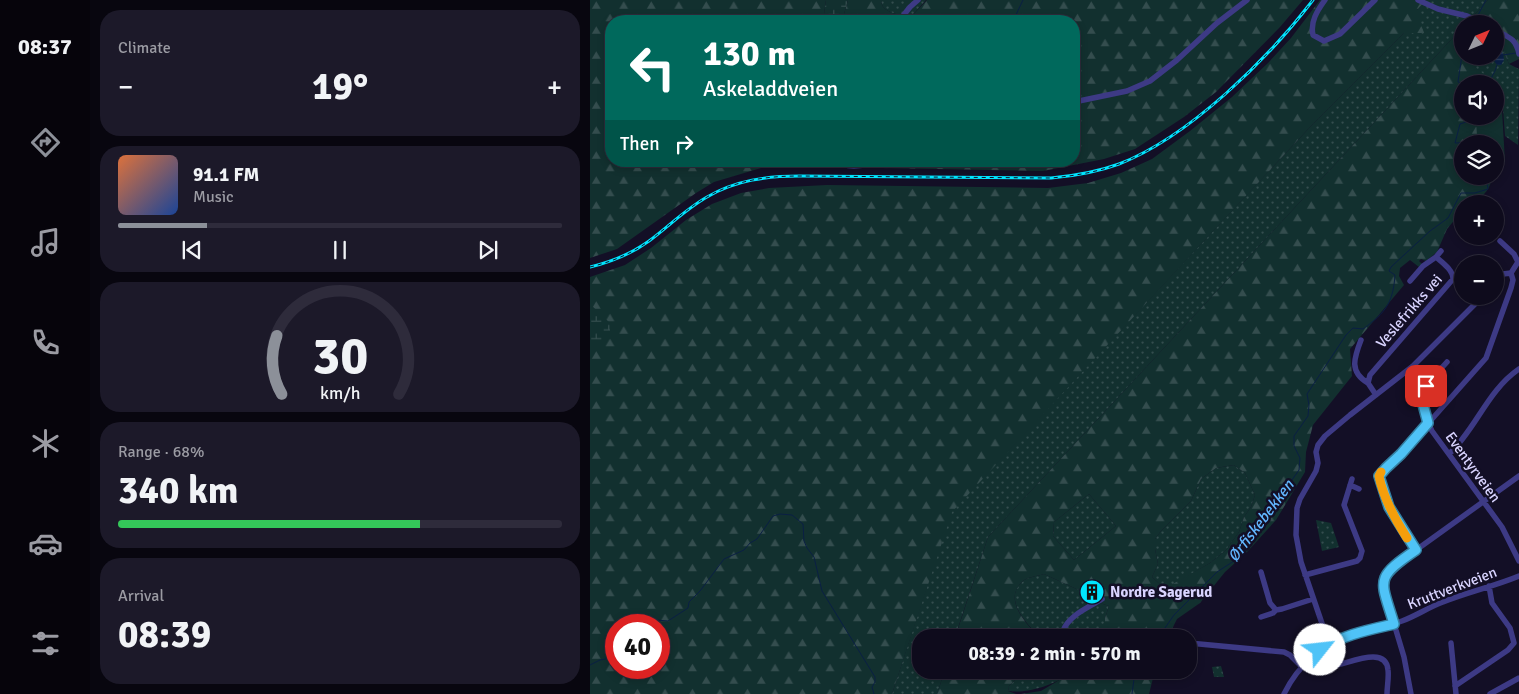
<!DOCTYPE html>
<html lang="en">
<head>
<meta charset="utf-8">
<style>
	:root { --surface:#0e0b1c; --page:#1c1929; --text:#f1f3f6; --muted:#9b9ba3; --line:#2e2b3b; --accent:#8c9099 }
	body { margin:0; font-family:Signika,sans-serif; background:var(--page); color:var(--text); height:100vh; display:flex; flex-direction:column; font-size:19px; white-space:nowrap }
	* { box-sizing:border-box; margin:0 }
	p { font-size:16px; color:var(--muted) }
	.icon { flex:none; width:28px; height:28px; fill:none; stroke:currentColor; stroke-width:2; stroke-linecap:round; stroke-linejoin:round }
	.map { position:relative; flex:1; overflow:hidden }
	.details { display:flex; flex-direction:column; gap:10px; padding:10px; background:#08060f; width:500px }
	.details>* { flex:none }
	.banner { position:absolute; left:15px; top:15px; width:475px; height:152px; border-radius:20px; box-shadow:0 2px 8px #0003,0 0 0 1px var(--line); background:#00695c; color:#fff; overflow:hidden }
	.needle { width:32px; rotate:47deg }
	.buttons { position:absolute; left:864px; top:15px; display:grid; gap:10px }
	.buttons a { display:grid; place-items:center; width:50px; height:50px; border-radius:50%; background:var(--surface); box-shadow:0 2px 8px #0003,0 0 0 1px var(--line); font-size:25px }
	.speed { position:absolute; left:15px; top:614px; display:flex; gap:10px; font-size:25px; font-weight:700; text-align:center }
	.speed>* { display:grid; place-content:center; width:65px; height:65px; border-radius:50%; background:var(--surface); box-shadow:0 2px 8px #0003,0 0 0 1px var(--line); line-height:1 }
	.speed .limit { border:8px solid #d22; background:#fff; color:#111 }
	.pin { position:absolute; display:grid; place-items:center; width:42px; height:42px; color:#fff; margin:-21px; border-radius:10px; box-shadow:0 2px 8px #0006 }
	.me { position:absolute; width:55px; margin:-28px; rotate:61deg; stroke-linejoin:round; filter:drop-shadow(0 0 4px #0008) }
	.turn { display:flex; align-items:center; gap:18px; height:105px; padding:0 15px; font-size:22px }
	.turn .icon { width:65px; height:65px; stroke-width:2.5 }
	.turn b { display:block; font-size:35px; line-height:42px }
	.then { display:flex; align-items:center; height:48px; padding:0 15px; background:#0003; gap:10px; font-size:19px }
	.big { font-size:38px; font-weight:800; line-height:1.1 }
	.details .tile { flex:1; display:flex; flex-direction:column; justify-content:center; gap:8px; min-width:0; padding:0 18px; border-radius:20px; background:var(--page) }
	.details .dial { align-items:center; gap:0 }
	.dial svg { height:130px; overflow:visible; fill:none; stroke:var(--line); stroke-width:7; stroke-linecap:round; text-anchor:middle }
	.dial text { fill:var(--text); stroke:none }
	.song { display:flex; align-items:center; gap:15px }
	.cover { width:60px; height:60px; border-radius:8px; background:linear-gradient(135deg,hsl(20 70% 55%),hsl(220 70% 35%)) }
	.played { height:5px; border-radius:2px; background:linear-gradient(90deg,var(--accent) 20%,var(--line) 20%) }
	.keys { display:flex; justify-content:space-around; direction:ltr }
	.heat { display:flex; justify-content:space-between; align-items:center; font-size:28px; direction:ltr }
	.charge { height:8px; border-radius:4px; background:linear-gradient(90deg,#34c759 68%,var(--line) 0) }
	.trip { position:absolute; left:322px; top:629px; width:285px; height:50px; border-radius:20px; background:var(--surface); box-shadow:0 2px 8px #0003,0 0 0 1px var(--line); font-weight:800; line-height:50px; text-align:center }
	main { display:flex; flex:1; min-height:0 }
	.menu { display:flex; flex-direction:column; width:90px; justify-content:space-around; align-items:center; background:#06040b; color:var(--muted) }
	.menu .icon { width:35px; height:35px }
	.menu .on { color:var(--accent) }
	.menu b { font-size:22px; color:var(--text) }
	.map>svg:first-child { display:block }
	.grass { fill:url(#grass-dots) }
	.forest { fill:url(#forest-firs); fill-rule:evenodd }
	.wetland { fill:url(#wetland-marsh) }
	.garden { fill:#12302f }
	.water { fill:url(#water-rules) }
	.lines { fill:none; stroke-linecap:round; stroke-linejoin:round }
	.stream { stroke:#0a1f44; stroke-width:1 }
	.minor { stroke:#3d3a85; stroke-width:5.5 }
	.rail-casing { stroke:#00e5ff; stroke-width:3 }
	.rail { stroke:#130f26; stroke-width:1; stroke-dasharray:4; stroke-linecap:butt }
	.route-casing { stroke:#337fa1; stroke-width:12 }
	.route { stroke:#4fc3f7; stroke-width:9 }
	.slow { stroke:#f59e0b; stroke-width:9 }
	.labels { text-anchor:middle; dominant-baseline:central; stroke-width:5; stroke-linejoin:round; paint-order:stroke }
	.street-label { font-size:15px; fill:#d9d4ff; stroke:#130f26 }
	.poi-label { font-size:15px; font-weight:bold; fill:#d9d4ff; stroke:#130f26; text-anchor:start }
	.water-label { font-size:16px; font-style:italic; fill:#62b6ff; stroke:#130f26 }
</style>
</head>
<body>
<main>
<nav class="menu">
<b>08:37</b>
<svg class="icon on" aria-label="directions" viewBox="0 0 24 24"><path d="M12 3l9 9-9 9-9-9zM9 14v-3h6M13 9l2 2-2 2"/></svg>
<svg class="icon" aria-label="music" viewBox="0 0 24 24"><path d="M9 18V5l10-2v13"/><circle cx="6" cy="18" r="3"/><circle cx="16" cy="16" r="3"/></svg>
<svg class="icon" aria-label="phone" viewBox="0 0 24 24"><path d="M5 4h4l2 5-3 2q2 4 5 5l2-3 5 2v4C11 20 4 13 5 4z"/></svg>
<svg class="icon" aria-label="climate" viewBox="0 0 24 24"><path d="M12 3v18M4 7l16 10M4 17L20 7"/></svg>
<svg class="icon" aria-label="car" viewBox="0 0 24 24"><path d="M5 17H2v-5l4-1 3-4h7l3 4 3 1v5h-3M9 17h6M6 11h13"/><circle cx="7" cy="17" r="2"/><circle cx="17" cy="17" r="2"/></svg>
<svg class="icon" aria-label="filters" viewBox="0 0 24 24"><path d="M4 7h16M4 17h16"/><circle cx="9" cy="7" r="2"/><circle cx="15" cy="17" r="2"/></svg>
</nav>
<section class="details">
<div class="tile"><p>Climate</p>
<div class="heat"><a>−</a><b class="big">19°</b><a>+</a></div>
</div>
<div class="tile">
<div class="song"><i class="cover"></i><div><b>91.1 FM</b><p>Music</p></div></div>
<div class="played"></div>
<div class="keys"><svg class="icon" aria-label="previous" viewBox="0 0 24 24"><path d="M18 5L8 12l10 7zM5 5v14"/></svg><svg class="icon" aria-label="pause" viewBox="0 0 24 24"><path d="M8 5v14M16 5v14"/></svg><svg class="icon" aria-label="next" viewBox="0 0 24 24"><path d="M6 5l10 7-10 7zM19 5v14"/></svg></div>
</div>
<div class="tile dial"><svg viewBox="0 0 100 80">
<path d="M14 69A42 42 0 1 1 86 69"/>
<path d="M14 69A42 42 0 0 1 11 33" stroke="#8c9099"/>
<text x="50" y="56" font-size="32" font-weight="700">30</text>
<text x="50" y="72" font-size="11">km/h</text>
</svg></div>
<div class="tile"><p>Range · 68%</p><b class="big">340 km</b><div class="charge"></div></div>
<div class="tile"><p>Arrival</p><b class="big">08:39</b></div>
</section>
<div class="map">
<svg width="929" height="694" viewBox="0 0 929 694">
	<defs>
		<pattern id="grass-dots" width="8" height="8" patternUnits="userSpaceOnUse" patternTransform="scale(1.25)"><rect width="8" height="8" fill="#12302f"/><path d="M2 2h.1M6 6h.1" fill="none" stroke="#344d4e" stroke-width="1.8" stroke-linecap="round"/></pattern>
		<pattern id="forest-firs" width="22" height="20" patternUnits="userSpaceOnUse" patternTransform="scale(1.25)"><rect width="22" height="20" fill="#12302f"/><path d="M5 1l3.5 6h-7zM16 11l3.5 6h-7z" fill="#344d4e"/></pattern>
		<pattern id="wetland-marsh" width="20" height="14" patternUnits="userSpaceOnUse" patternTransform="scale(1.25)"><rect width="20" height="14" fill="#12302f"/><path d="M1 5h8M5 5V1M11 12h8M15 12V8" fill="none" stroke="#344d4e"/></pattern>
		<pattern id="water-rules" width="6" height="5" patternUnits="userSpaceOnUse" patternTransform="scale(1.25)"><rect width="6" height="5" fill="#0a1f44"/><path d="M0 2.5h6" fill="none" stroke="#2d3f60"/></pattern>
	</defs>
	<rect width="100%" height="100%" fill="#130f26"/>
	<path class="grass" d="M291 0H336L320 18C309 14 291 13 291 0Z
		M836 0H898L876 24H872V28L398 537 365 637 331 638V670H355L347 694H302L361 512 721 126 814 33 827 10Z
		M905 37H908L919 64 929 69 928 145 915 136 913 108 905 110V84L876 60 879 56H905Z
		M644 465 655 473 665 495 661 507 654 517 649 532 636 550 620 563 581 586 573 587 562 577 568 564 565 549V539L571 531 601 501 611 479 626 468Z
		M499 494 526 526 484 560 463 536 464 522Z
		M726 520 741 523 749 547 732 551Z
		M454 574 493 592 501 600 519 606 515 618V635L500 637H448V635C436 623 413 599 432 582 436 577 448 576 454 574Z
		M631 666 634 677H624L622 667Z
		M435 670H486C468 683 441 694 418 691L419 686Z"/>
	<path class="forest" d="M0 0H236L233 21H21V161H484V21H252L258 0H291C291 13 309 14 320 18L337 0H713L690 27 626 92 594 117 545 149 514 159 453 171 293 168 240 164 171 168 124 182 106 193 27 249 0 258Z
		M730 0H836L827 10 834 33H814L721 126 362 512 302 694H0V277L35 265 61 248 96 220 122 204 151 193 179 188 237 185 458 188 498 183 531 173 562 159 600 131 642 97 678 63 701 38ZM26 625H69V668H26Z
		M898 0H929V59L919 64 908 37H905V24H876Z
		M872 28V56H879L877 60 904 83 872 84V116H883L893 144H872V176H902C901 191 888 204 872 204V211L857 229 847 252 836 261 831 259 829 261 832 264 829 267 820 260 810 268 809 276 814 285 760 349 762 376 723 425 716 452 715 472 686 520 657 552 635 572 610 603 587 619 578 637H492L515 635V618L519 606 501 600 493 592 454 574C448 576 436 577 432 582 413 600 436 623 448 636V637L365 638 398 537ZM644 465 655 473 665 495 661 507 654 517 649 532 636 550 620 563 581 585 573 587 562 577 568 564 565 549V539L571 531 601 501 611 479 626 468ZM499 494 526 526 484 560 463 536 464 522Z
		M355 670H435L419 686 418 691 426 694H347Z
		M486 670H560L563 678 559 694H431L451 691Z"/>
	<path class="wetland" d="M236 0H258L252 21H233Z
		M0 304 20 323V337L0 355Z"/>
	<path class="garden" d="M912 109 915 162H905V144H897L893 139 887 135 886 120 892 116H905V110Z"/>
	<path class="water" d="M910 51 913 53 914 60 911 65H908C903 63 904 57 906 53Z"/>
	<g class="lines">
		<path class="stream" d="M887 17 896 0
			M423 21 433 0
			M872 44V48
			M872 55 868 82 874 84
			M913 55 926 53
			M898 84 905 71 907 65
			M874 116 876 122 870 124 865 143 888 142V144
			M64 625 66 620 78 621 98 608 99 602 110 591 134 559 154 550 160 543 167 539 183 516 190 514 202 515 213 524 214 541 217 548 224 557 232 591 285 677V682L282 687 284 694
			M568 638 584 615 627 572 647 559 672 526 680 511 709 470 710 458 704 446V436L718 416 719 405 717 394 756 335 763 328 773 329C796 312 803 303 805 275L799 271 801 267 840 231 858 218 871 193H885L898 189 896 176
			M0 665 10 660 26 657
			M542 694 544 679 549 670"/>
		<path class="minor" d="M735 0C727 11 720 22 723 35L734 41 750 34 785 0
			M828 0 848 9 877 16 894 24
			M309 21 320 7 328 0
			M905 30C918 37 926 38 929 54
			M484 102 537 91 560 81 587 60 627 23 657 0
			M244 161C257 169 276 166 290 161
			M910 241 924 254 928 262 921 273
			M820 281 833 266 846 257 851 251
			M905 284 913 274 921 273
			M771 340C764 358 759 372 778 383
			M857 362C832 390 823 394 842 431L912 527 929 561
			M786 395 778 383 780 375 863 279C863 270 853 263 846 257
			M859 454C886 429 897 391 929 369
			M760 485 769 489
			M825 550 799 507 789 476 795 468 811 454 896 358 921 288 923 280 921 273
			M671 572 680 603 686 610
			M715 575 767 561 770 558 772 551 754 505 762 479
			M671 617 683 613 686 610 692 609 723 599
			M478 638 473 631C479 615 498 608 512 599
			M599 643 694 652 700 655 712 667
			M861 643 866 694
			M739 644 711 562 706 535 707 508 710 499 726 471 728 463 726 452 728 445 735 436 760 415 823 366 893 296
			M727 652 736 663 742 666C756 665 796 644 798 670 799 678 797 686 797 694
			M865 686 918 650 924 643 920 628 902 603 899 586
			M694 694C708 665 733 643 764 634 780 629 796 627 812 621 826 616 839 607 853 602 878 592 905 586 929 576
			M821 694 814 657 793 587V580L796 575 815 558 929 476
			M900 694 929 678"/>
		<defs>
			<path id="rail" d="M0 267C21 262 41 254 59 241 79 226 96 209 117 197 146 180 177 176 210 176L461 178C484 176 507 172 529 164 599 137 678 59 723 0"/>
		</defs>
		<use href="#rail" class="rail-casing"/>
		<use href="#rail" class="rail"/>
	</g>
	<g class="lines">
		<defs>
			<path id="route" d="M730 650C752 635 778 630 804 624 791 580 783 579 826 550L799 507 789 476 796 468 811 454 838 423 831 397 836 386"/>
		</defs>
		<use href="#route" class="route-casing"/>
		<use href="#route" class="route"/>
		<path class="slow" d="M791 472 789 476C793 498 805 519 817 538"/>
	</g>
	<defs>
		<symbol id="building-disc" viewBox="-11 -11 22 22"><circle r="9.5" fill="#00e5ff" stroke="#130f26"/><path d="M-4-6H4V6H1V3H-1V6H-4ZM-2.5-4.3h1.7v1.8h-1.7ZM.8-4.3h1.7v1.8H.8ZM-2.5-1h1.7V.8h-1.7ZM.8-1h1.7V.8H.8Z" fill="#111"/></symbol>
	</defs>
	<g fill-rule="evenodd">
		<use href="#building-disc" x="488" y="578" width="28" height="28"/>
	</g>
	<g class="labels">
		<g class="street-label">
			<text transform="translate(819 311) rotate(-49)">Veslefrikks vei</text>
			<text transform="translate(883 467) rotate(54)">Eventyrveien</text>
			<text transform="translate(862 588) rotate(-21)">Kruttverkveien</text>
		</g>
		<g class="poi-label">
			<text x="520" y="592">Nordre Sagerud</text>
		</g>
		<g class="water-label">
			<text transform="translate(671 521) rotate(-53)">Ørfiskebekken</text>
		</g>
	</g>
</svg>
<div class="buttons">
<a><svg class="needle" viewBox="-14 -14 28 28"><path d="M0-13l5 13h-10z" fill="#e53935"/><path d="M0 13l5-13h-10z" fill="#9b9ba3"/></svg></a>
<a><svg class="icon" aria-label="sound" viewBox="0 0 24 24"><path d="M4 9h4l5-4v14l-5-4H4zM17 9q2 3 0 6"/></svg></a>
<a><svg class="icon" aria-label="layers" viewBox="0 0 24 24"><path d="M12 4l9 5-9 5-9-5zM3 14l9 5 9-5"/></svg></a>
<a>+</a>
<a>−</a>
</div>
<div class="speed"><div class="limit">40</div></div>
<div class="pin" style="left:836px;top:386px;background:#d93025"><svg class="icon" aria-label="arrive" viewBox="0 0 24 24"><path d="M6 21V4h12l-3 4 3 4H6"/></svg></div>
<svg class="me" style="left:730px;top:650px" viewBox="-20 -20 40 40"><circle r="19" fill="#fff"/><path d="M0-13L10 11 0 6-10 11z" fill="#4fc3f7"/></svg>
<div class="trip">08:39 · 2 min · 570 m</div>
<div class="banner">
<div class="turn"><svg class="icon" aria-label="left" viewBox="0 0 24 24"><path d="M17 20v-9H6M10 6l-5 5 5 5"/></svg><div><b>130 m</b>Askeladdveien</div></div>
<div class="then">Then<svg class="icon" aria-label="right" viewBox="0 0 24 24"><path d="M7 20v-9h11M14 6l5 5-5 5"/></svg></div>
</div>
</div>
</main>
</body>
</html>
